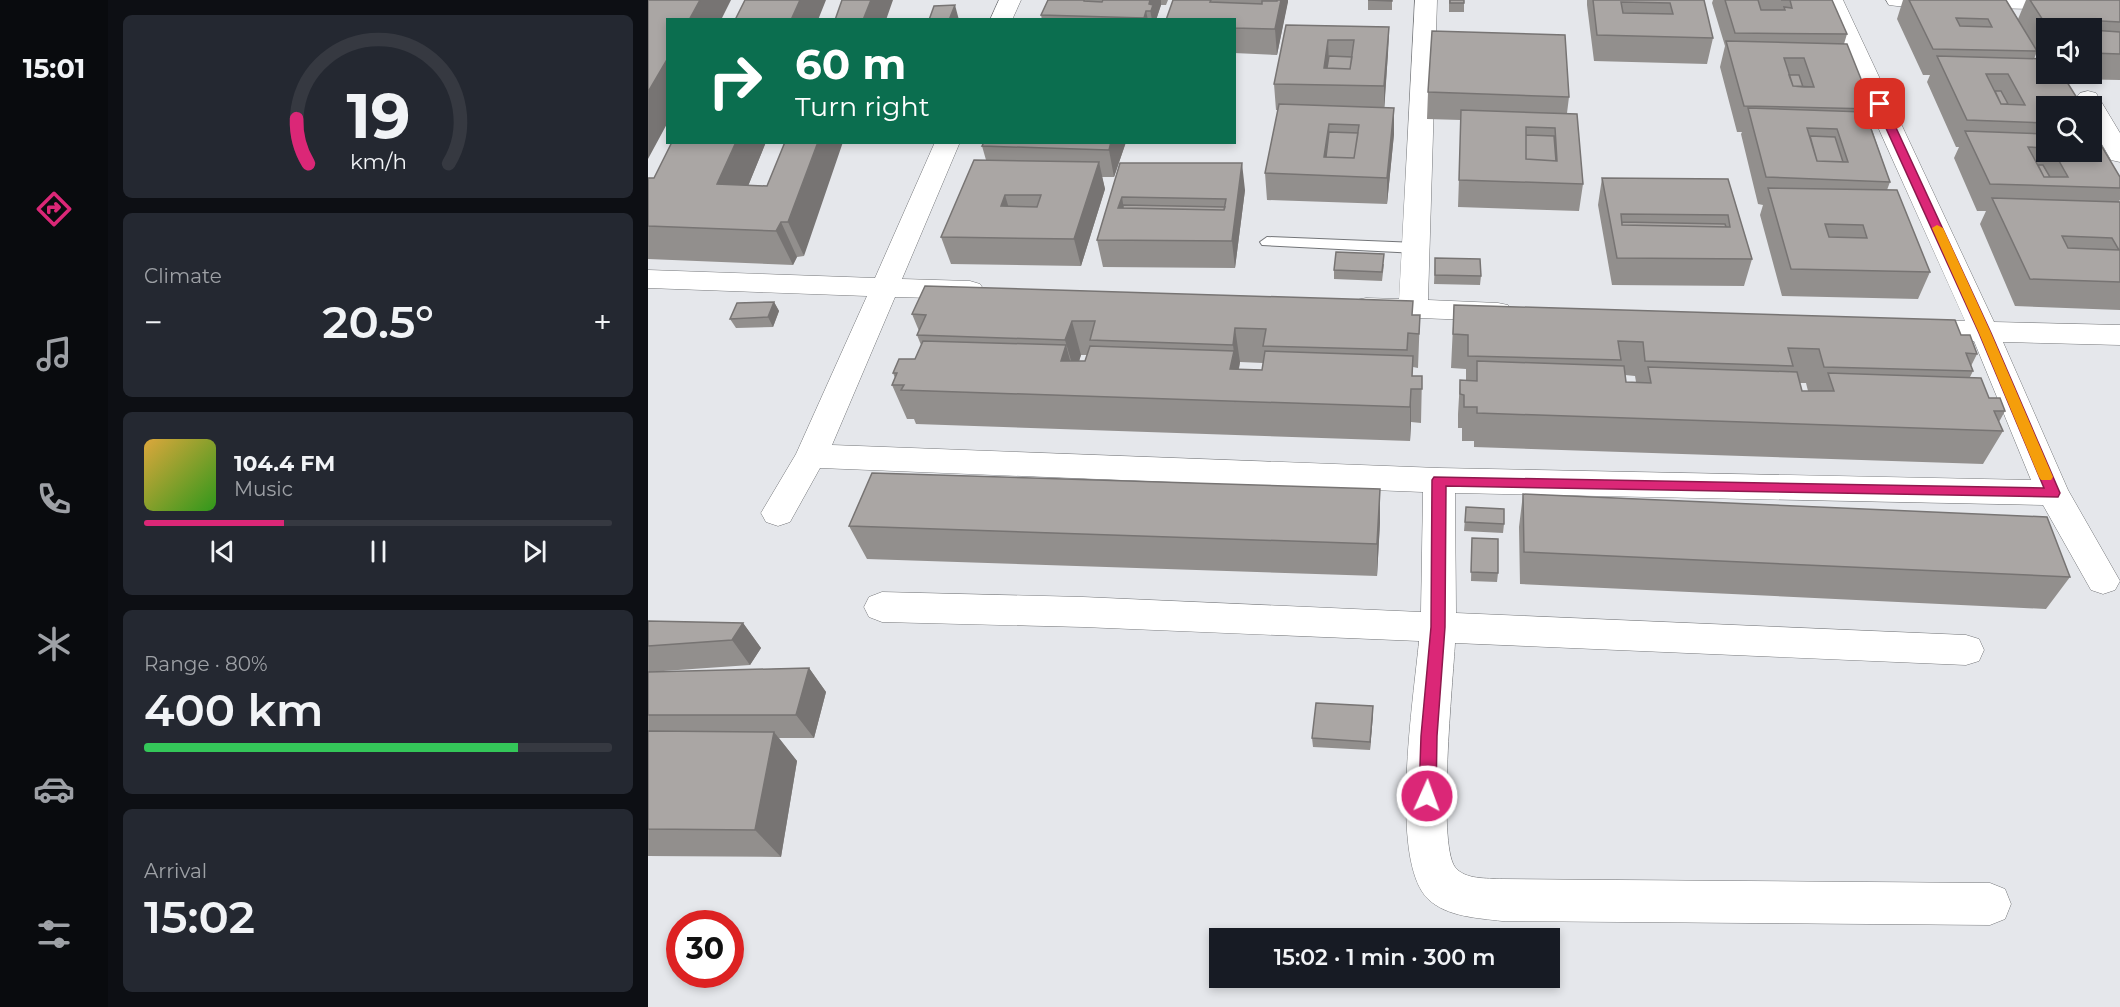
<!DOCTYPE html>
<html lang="en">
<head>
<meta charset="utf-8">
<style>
	:root { --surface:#171b24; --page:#242831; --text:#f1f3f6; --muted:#9ea1a6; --line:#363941; --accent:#db2777 }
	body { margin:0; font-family:Montserrat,sans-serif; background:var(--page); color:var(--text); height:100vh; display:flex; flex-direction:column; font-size:22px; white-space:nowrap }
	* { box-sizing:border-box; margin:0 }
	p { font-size:20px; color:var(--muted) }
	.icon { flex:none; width:33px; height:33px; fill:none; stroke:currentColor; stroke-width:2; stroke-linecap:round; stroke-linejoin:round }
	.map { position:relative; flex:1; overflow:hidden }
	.details { display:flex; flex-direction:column; gap:15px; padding:15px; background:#0d0f14; width:540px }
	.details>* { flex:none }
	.top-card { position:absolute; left:18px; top:18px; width:570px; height:126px; border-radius:0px; box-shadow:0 3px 9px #0003; background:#0b6e4f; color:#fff; overflow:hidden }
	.buttons { position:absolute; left:1388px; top:18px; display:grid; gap:12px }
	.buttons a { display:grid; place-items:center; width:66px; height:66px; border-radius:0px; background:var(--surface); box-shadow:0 3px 9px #0003; font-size:30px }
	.speed { position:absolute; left:18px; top:910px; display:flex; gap:12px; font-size:30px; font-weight:700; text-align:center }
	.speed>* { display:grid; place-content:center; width:78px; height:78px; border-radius:50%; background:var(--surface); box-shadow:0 3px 9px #0003; line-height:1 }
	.speed .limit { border:9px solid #d22; background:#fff; color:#111 }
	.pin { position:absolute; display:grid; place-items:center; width:51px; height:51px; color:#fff; margin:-26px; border-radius:12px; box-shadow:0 3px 9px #0006 }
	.me { position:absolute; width:66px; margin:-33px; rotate:2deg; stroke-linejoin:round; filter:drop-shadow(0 0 4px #0008) }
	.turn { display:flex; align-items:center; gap:21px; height:126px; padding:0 30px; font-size:27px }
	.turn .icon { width:78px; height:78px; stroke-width:2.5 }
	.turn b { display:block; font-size:42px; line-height:51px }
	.big { font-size:45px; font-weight:600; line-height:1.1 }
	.details .tile { flex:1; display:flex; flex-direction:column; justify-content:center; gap:9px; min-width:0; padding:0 21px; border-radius:9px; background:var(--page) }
	.details .dial { align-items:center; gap:0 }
	.dial svg { height:156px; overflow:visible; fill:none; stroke:var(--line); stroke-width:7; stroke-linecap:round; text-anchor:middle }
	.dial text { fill:var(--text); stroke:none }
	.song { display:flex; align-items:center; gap:18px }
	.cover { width:72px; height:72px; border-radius:9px; background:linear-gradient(135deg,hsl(40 70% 55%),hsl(110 70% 35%)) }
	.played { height:6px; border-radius:3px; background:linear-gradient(90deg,var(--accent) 30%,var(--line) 30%) }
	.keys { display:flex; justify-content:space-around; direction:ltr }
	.heat { display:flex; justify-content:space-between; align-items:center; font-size:33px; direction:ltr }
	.charge { height:9px; border-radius:4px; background:linear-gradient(90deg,#34c759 80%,var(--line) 0) }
	.trip { position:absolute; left:561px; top:928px; width:351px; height:60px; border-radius:0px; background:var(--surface); box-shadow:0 3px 9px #0003; font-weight:600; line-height:60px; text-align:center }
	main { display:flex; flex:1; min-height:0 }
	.tab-bar { display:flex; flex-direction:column; width:108px; justify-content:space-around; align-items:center; background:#090b0e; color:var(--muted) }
	.tab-bar .icon { width:42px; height:42px }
	.tab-bar .current { color:var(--accent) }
	.tab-bar b { font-size:27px; color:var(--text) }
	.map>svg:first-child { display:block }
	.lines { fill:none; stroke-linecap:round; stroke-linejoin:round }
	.service-casing { stroke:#737578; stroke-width:2 }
	.minor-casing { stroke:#737578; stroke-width:1 }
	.service { fill:#fff; fill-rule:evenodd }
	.minor { fill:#fff; fill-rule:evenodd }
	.wall { fill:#928f8d; fill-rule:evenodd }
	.shaded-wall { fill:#777473 }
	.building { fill:#aaa6a4; stroke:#777473; stroke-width:1.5; fill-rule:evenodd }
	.route { fill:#db2777; stroke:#8e194d; stroke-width:1.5 }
	.slow { fill:#f59e0b }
</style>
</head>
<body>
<main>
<nav class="tab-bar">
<b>15:01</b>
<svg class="icon current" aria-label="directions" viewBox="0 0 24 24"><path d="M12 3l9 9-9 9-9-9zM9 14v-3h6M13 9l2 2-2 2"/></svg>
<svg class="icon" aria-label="music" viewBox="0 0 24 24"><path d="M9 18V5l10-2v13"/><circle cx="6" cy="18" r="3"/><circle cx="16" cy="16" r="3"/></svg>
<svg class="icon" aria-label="phone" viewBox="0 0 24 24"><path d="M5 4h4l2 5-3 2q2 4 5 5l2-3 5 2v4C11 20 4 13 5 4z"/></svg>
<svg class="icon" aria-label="climate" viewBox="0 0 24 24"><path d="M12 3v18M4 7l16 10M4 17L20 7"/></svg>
<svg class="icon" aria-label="car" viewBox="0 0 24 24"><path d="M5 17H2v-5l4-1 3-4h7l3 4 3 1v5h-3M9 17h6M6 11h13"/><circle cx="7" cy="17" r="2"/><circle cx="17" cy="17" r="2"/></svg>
<svg class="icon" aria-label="filters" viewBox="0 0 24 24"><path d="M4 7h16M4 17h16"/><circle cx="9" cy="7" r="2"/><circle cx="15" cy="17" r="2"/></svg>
</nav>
<section class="details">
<div class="tile dial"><svg viewBox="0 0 100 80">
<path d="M14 69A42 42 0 1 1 86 69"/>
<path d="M14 69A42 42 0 0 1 8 46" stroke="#db2777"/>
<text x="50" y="56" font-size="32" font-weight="700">19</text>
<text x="50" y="72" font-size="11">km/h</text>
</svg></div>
<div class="tile"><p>Climate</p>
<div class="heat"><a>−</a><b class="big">20.5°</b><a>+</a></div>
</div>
<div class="tile">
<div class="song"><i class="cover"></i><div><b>104.4 FM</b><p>Music</p></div></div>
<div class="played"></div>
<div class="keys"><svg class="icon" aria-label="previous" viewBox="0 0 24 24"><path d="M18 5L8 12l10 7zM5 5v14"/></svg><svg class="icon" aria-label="pause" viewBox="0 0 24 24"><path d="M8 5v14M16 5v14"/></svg><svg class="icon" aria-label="next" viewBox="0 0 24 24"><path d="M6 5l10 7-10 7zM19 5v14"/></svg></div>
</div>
<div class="tile"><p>Range · 80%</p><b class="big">400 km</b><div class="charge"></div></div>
<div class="tile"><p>Arrival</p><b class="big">15:02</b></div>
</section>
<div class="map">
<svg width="1472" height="1007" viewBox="0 0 1472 1007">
	<rect width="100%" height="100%" fill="#e5e7eb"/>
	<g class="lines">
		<defs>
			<path id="service" d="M619 237 769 243 776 248 769 253 614 245 612 242Z"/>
			<path id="minor" d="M351 0H373L364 20H342Z
				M767 0H789L780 300 850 303 860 305 864 312 860 319 850 321 718 316 708 314 704 307 708 300 718 298 751 299Z
				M1173 0H1195L1346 322 1472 325V345L1355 342 1420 490 1472 581 1467 590 1455 594 1443 590 1395 505 807 493 808 613 1318 635 1331 639 1336 650 1331 661 1318 665 807 643C805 680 789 843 807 867 817 880 839 878 854 879L1342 883 1357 889 1363 904 1357 919 1342 925 854 921C830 918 799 917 780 899 740 860 766 696 771 641L435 627 234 622 221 617 216 607 221 597 234 592 435 597 773 612 775 492 172 468 142 522 130 526 118 522 113 513 148 454 219 296 0 288V270L227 278 287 142H312L254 279 322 281 332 284 336 290 332 296 322 299 247 297 184 445 791 468 1383 480 1326 341 1267 340 1257 337 1253 330 1257 323 1267 320 1317 321Z
				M1238 0H1472V11L1249 6 1241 5Z
				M1440 91 1448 93 1472 133V162L1463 160 1443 125V106H1433L1428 98 1432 93Z"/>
		</defs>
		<use href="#service" class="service-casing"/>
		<use href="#minor" class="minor-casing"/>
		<use href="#service" class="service"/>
		<use href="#minor" class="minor"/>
	</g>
	<path class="wall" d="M400 0H520L518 5H513L508 20H394L393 15Z
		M525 0H640L629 55 586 53V20Z
		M720 0H744V10H720Z
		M801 0H816V12H801Z
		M939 0H1056L1065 38 1059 64 946 61 939 5Z
		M1065 0H1184L1199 34 1196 44 1225 109 1221 121 1242 182 1239 190 1282 272 1270 299 1134 296 1112 215 1115 205 1110 204 1093 134 1094 132H1089L1072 67 1077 46 1064 3Z
		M1255 0H1358L1370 19 1378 0H1472V80L1418 79 1398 106V152H1443L1472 177V200L1471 201 1472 202V310L1367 306 1332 224 1338 211H1329L1306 158 1311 147H1308L1279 82 1282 75H1275L1249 19ZM1398 28H1443V74H1398ZM1388 54 1392 59H1386Z
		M638 25 741 27 740 53 736 108H746V134L739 204 619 200 617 173 630 110H628L626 84Z
		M780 92 921 97 919 113 935 184 931 211 810 207 813 120 779 119Z
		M24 142H118L100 186H119L137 142 156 256 149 257 145 265 0 259V178H6Z
		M478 142 466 177H454L457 189 433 266 303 264 293 237 338 160 334 146Z
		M472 163 597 190 587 268 455 267 449 240Z
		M954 178 1080 179 1104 259 1096 286 964 285 950 205Z
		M787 258 833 276 832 285 786 284Z
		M736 264 734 281 686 279V270Z
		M126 302 131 311 125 327 88 328 82 319Z
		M806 305 1313 335 1329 354 1323 366 1325 371 1322 377 1341 398 1357 411 1351 422 1355 431 1335 464 826 447V441H814V428H810V414L812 380H818V369L803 368ZM977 375 987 376 988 382H978ZM1152 383H1158L1160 391H1154Z
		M264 314 772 315 770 368 765 367 764 376H774L773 423 763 422 762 441 268 424 266 419H259L244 385 247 378 245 373 267 359 273 345 269 335 271 331ZM433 355H439L437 361H431ZM592 362 615 363 614 370 591 369Z
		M875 494 1422 577 1398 609 872 584 871 527Z
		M818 507 856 524 855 533 816 531Z
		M732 522 729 576 219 559 201 526Z
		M824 538 850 573 849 582 823 581Z
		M0 621 95 623 113 648 102 665 1 672 161 668 178 692 166 738H131L149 761 133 857 0 856Z
		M725 706 722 750 665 747 664 738Z"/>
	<path class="shaded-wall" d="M52 0H83L73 20H41Z
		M152 0H178L170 20H143Z
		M223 0H245L238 20H215Z
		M502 0H513V5L508 20H504L501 4Z
		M633 0H640V2L629 55 627 29Z
		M307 5 311 20H301Z
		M498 11 500 20H496V18Z
		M741 27 740 53 736 113V86Z
		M680 40 681 66 679 85 676 68Z
		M20 58V122L0 159V92Z
		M746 108V134L739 204V178Z
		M681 124 682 150 680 165 676 157Z
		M88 142H118L87 218 69 184Z
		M170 142H195L156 256 140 222Z
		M463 142H478L466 177 461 150Z
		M451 162 457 189 433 266 426 239Z
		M594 163 597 190 587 268 584 241Z
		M357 195 365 222 353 206Z
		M474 197 477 216 470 208Z
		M133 222 149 257 145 265 128 231Z
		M126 302 131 311 125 327 120 317Z
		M424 321 433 355 427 374 417 340Z
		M587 328 592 362 589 377 590 385 587 403 582 369 586 353 585 345Z
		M418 345 427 379 413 361Z
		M763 389V422L762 441V407Z
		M732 489V522L729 576V544Z
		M95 623 113 648 102 665 84 640Z
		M161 668 178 692 166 738 148 715Z
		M725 706V715L722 750V742Z
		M126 732 149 761 133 857 107 830Z"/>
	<path class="building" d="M0 0H52L41 20H20V58L0 92Z
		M97 0H152L143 20H87Z
		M194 0H223L215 20H187Z
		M400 0H436V1L454 2 455 0H502L501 4 505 5 503 11H498L496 18 393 15Z
		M525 0H563L562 2 614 4V1H629V0H633L627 29 586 28V20H518Z
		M720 0H744V1Z
		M802 0H816V3H802Z
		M945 0H1056L1065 38 949 35ZM973 2 1022 3 1025 14 975 13Z
		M1077 0H1110L1113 10H1137L1136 7 1144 8 1142 0H1133H1184L1199 34 1087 33Z
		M1261 0H1358L1389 51 1285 49ZM1308 18 1340 19 1344 27 1312 26Z
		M1382 0H1472V22L1436 20 1438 22H1403L1407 28H1400Z
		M307 5 301 20H281L286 6Z
		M638 25 741 27 736 86 626 84ZM680 40H706L702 69 676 68Z
		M1443 30 1472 32V54L1443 53Z
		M784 31 917 35 921 97 780 92Z
		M1078 41 1199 44 1225 109 1096 106ZM1136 58H1156L1166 87 1145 86Z
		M681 56 704 57 702 69 679 68Z
		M1289 56 1398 59V74H1414L1434 106H1398V123L1319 120ZM1338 74H1360L1377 105 1353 104Z
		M1141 75H1151L1155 87 1145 86Z
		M1347 91H1353L1360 104H1353Z
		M631 104 746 108 739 178 617 173ZM681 124 711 125 706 158 676 157Z
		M1100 108 1217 112 1242 182 1118 177ZM1159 128 1189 129 1200 162 1169 161Z
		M813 110 929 114 935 184 811 180ZM878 127 907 128 909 161 878 159Z
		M1317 131 1398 134V148L1380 147 1396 177H1420L1406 152H1443V135H1447L1472 177V188L1342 184Z
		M681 132 710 133 706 158 678 157Z
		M878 135 906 136 908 161 878 159Z
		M1162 136 1187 137 1195 162 1169 161Z
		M24 142H88L69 184 119 186 137 142H170L140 222H133L128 231 0 226V178H6Z
		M336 142H463L461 150 334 146Z
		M326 160 451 162 426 239 293 237ZM357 195H393L389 207 353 206Z
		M472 163H594L584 241 449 240ZM474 197 578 199 576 210 470 208Z
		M1390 165H1395L1402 177H1396Z
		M954 178 1080 179 1104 259 969 258ZM973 214 1080 215 1082 227 974 225Z
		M1120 188 1249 190 1282 272 1143 269ZM1177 224 1215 225 1219 238 1181 237Z
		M1344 198 1472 202V282L1382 279ZM1414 236 1464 238 1471 250 1420 248Z
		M475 205 577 207 576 210 475 208Z
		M974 222 1077 224 1078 227 974 225Z
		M688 252 736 254 734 272 686 270Z
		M787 258 832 259 833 276 787 275Z
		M277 286 765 301 764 315H772L771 334 760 333 759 350 615 346 618 329 587 328 585 345 442 340 447 321H424L417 340 269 335 278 315 264 314Z
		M126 302 120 317 82 319 89 303Z
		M806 305 1307 320 1313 335H1322L1329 354 1318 353 1325 371 1176 367 1171 349 1140 348 1145 366 997 361 995 342 970 341 973 360 820 356V335L805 334Z
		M275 341 418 345 413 361H437L442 346 586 351 582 369 614 370 617 351 765 356 764 376H774V389H763L762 407 253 390 256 385H244L249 373H245L251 359H267Z
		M829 361 976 366 978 382 1003 383 1000 367 1149 372 1154 391H1186L1180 373 1333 378 1341 398H1352L1357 411H1346L1355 431 829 413V407H816V395L812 394V380L829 381Z
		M224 473 732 489 729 544 201 526Z
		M875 494 1399 517 1422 577 876 552Z
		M818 507 856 509V524L817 522Z
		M824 538 850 539V573L823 572Z
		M0 621 95 623 84 640 0 646Z
		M161 668 148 715H0V672Z
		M668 703 725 706 722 742 664 738Z
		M0 731 126 732 107 830 0 829Z"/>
	<path class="route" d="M1232 101 1237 104 1343 333 1412 493 1410 497 798 486 797 627 789 736 788 796 785 802 779 804 774 802 771 796 773 736 783 627 784 480 786 477 1396 488 1331 333 1227 104Z"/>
	<path class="slow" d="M1289 225 1295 228 1343 333 1405 477 1403 480H1393L1391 477 1331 333 1284 228Z"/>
</svg>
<div class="buttons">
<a><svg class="icon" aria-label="sound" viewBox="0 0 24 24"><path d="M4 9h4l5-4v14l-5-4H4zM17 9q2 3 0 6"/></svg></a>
<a><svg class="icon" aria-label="search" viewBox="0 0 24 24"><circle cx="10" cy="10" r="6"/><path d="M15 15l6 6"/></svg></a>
</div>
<div class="speed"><div class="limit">30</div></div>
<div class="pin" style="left:1232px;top:104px;background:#d93025"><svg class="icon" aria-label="arrive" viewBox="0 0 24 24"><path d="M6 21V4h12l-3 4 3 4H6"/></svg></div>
<svg class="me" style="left:779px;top:796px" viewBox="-20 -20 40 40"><circle r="17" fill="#db2777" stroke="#fff" stroke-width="3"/><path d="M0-11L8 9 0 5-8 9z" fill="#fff"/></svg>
<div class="trip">15:02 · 1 min · 300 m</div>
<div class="top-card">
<div class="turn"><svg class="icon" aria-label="right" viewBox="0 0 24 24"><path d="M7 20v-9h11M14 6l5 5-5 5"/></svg><div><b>60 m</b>Turn right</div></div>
</div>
</div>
</main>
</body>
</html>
